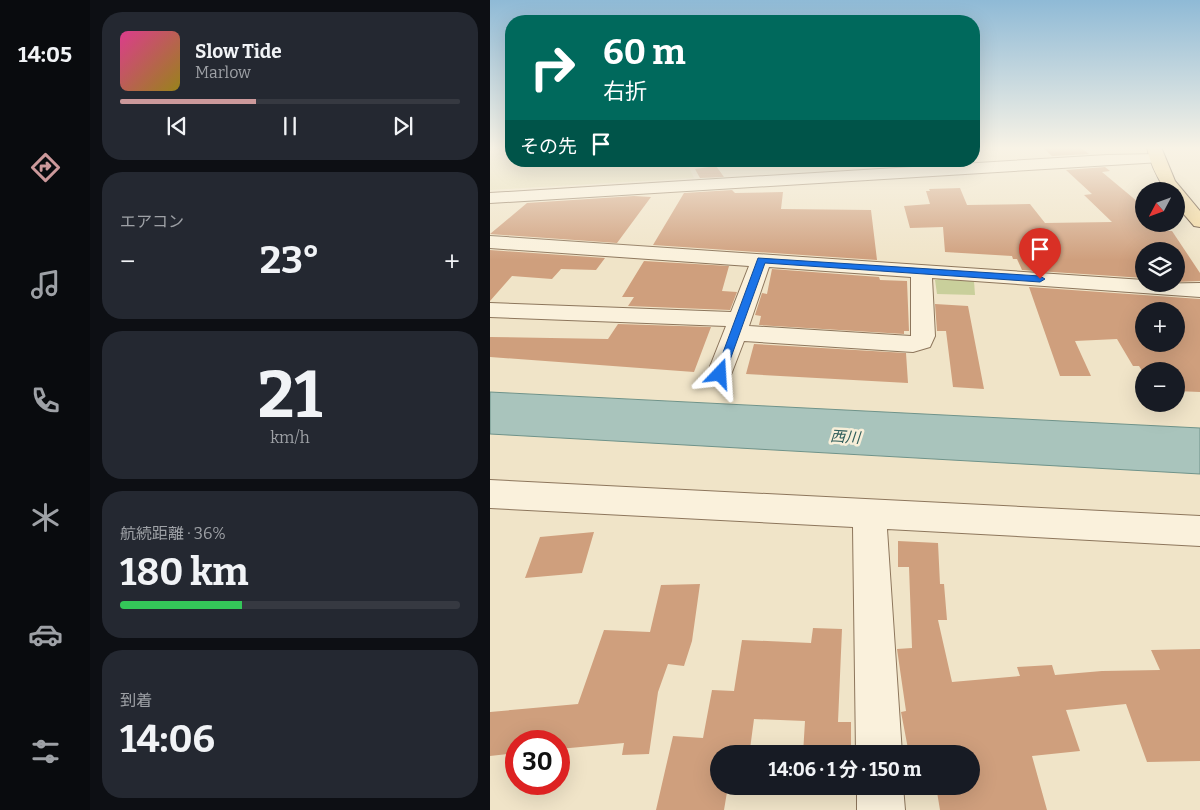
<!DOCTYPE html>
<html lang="ja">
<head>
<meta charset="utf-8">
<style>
	:root { --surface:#171b24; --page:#242831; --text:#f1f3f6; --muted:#9ea1a6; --line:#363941; --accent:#cc999b }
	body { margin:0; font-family:Bitter,"Noto Sans JP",serif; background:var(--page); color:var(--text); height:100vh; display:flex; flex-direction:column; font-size:19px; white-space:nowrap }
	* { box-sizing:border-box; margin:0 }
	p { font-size:16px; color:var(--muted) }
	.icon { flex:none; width:28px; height:28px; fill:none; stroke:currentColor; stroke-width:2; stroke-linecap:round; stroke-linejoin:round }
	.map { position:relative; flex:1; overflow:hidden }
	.details { display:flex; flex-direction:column; gap:12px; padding:12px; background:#0d0f14; width:400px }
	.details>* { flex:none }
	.banner { position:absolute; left:15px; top:15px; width:475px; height:152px; border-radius:20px; box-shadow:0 5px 20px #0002; background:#00695c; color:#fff; overflow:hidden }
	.needle { width:32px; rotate:229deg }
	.tools { position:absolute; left:645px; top:182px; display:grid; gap:10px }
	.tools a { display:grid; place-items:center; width:50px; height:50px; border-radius:50%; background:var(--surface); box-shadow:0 5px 20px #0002; font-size:25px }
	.speed { position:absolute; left:15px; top:730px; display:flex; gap:10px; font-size:25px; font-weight:700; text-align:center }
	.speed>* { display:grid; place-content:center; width:65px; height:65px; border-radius:50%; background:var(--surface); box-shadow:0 5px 20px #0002; line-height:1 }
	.speed .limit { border:8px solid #d22; background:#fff; color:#111 }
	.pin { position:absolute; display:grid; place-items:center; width:42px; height:42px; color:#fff; margin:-51px -21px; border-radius:50% 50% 50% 0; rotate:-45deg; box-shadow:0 0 5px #0007 }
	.pin .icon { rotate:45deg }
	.me { position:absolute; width:55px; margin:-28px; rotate:20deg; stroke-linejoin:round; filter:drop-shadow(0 0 4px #0008) }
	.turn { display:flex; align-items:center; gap:18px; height:105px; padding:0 15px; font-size:22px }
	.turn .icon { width:65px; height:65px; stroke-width:2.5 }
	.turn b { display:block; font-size:35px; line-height:42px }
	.then { display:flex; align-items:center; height:48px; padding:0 15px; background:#0003; gap:10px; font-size:19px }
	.big { font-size:38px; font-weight:700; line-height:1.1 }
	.details .tile { flex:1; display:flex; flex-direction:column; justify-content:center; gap:8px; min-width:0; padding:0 18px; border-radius:20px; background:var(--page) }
	.details .dial { align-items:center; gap:0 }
	.dial b { font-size:65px; line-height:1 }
	.song { display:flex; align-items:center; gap:15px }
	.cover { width:60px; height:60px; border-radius:8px; background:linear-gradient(135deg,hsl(330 70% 55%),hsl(50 70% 35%)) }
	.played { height:5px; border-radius:2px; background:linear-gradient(90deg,var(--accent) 40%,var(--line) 40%) }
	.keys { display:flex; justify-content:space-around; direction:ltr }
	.heat { display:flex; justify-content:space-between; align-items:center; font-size:28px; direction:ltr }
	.charge { height:8px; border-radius:4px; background:linear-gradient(90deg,#34c759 36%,var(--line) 0) }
	.trip { position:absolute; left:220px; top:745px; width:270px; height:50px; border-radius:25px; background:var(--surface); box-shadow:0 5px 20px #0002; font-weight:700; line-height:50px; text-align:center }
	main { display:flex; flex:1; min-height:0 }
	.menu { display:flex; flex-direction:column; width:90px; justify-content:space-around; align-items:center; background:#090b0e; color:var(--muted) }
	.menu .icon { width:35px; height:35px }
	.menu .selected { color:var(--accent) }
	.menu b { font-size:22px; color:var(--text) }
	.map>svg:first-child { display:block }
	.farmland { fill:#e6deb5 }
	.green { fill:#c9cf9b }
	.water { fill:#a9c4bc; stroke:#6f938a }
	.building { fill:#cf9f7d; fill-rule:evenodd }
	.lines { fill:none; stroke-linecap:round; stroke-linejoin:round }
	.minor-casing { stroke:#8d765c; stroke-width:2 }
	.major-casing { stroke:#5b4430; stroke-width:2 }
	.minor { fill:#faf1dc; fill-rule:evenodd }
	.major { fill:#f3d9a0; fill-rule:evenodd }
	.route { fill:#1a73e8; stroke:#114b97 }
	.labels { text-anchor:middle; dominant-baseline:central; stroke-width:5; stroke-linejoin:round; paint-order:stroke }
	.water-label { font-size:15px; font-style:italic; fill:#2f5d5a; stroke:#f7eed8 }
</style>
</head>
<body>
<main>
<nav class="menu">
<b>14:05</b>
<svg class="icon selected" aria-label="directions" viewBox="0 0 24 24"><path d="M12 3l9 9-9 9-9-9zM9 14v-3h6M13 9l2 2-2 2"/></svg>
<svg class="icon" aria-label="music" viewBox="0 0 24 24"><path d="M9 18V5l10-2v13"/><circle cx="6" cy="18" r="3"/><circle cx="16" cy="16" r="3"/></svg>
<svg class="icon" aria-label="phone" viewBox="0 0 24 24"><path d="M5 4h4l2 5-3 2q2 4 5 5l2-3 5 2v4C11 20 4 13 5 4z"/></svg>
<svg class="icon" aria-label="climate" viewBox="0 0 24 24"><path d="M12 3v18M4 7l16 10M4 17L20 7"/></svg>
<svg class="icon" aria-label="car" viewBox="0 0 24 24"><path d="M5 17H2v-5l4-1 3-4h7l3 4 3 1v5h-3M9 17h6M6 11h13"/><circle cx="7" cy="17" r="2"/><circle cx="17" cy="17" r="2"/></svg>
<svg class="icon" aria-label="filters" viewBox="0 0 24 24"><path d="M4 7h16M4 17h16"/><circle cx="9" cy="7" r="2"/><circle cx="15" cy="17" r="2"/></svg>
</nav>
<section class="details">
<div class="tile">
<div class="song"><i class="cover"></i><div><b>Slow Tide</b><p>Marlow</p></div></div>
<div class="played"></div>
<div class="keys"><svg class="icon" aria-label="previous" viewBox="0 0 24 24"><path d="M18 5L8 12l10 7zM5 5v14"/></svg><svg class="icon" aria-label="pause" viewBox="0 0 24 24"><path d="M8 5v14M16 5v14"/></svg><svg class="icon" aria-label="next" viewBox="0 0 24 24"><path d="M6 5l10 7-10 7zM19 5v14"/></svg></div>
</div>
<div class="tile"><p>エアコン</p>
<div class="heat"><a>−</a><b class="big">23°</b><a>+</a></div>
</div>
<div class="tile dial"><b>21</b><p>km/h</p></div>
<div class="tile"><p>航続距離 · 36%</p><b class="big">180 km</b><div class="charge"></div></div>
<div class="tile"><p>到着</p><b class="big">14:06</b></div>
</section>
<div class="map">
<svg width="710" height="810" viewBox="0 0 710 810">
	<rect width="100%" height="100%" fill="#f0e4c8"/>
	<path class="farmland" d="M0 147H21V161H196L204 178 0 190Z"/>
	<path class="green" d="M450 279 484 281 485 295 447 294 445 280Z"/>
	<path class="water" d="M0 392 710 428V474L0 434Z"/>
	<path class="building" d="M552 147H590L599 154 562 156Z
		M226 166 234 177 210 178 205 169Z
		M615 167 620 171 612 172 654 207V224H667L671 231H682L710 273V281L686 282V251H654V278L532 270 527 259H523L522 256 455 252 453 227 420 228 414 206 440 204 436 191H440L439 189 470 188 477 205 540 204 555 223 622 222 594 195 602 194 576 170Z
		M242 190 245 193 293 192 291 209 381 210 387 260 163 245 194 193Z
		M144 196 161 197 127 243 0 234 37 203Z
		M0 250 115 258 106 270 71 269 62 279 22 276 0 301Z
		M154 261 239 266 232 291 247 292 240 310 138 306 144 297H132Z
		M282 269 389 277 390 280 417 281 419 331H414V334L269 325 271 316 265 315 272 293 277 294Z
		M539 287 710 299V392L686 391V371H654V374L649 366H643L627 339 585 341 601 376H570ZM654 311H686V344H654Z
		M445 304 478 306 494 389 463 387 456 331H447Z
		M128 324 221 327 204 372 0 357V337L118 339Z
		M264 344 416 353 418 383 256 374Z
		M104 532 92 573 35 578 50 537Z
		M408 541 448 543 450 584H454L457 620H448L462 682 530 676 527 667 562 665 565 675 612 671 670 670 661 650 710 649V761L657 762 636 704 576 710 590 751 542 756 557 810H450L446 786H481V754H419L411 712 416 711 407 649 422 648 419 567H408Z
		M210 584 202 641 194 666 178 664 168 692 159 754 132 755 134 743 69 749V741H26V753L0 756V712L88 704 114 630 160 632 171 585Z
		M323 628 352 629 348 722H361V754H313L315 721 264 719 260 749H244L243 754H229V786H238L234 810H166L183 736 213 738 222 690 244 691 252 640 321 643Z
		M311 786H348V791H311Z"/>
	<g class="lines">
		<defs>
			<path id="minor" d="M666 154 671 156 674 159 671 162 0 203V193L617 155Z
				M0 236 654 280V284L710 283V297L442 278 445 336 440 347 423 352 254 341 239 380 230 383 221 380 217 374 236 326 0 317V303L241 312 259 266 0 248ZM279 267 421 277V336L259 326Z
				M0 480 710 516V546L397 529 412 754H366L363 527 0 508Z
				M367 786H413L415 810H367Z"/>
			<path id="major" d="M657 147H671L685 181 710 211V227L704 226 686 205V191H676C667 177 660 164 657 147Z"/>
		</defs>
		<use href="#minor" class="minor-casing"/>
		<use href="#major" class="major-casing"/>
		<use href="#minor" class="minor"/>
		<use href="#major" class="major"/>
	</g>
	<linearGradient id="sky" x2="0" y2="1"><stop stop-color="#8fbad6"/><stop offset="0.57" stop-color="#f8f3e6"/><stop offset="1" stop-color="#f8f3e6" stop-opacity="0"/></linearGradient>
	<rect width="710" height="260" fill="url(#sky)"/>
	<path class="route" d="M268 258 550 276 555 279 550 282 275 263 235 374 230 378 226 376 225 374Z"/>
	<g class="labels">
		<g class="water-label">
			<text transform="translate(355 437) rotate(4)">西川</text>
		</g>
	</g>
</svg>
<div class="tools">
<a><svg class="needle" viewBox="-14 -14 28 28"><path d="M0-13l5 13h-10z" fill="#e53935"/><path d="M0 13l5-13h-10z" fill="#9ea1a6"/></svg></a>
<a><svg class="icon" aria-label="layers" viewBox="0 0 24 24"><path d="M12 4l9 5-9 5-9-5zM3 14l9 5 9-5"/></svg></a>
<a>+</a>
<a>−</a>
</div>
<div class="speed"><div class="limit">30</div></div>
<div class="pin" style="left:550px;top:279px;background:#d93025"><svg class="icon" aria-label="arrive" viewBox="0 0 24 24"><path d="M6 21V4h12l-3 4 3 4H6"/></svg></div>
<svg class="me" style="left:230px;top:374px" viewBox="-20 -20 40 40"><path d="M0-17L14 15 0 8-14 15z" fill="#1a73e8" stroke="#fff" stroke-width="4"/></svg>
<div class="trip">14:06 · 1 分 · 150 m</div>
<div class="banner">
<div class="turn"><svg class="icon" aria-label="right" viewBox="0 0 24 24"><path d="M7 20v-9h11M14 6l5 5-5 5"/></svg><div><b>60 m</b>右折</div></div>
<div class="then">その先<svg class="icon" aria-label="arrive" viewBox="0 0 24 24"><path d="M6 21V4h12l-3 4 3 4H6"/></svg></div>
</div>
</div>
</main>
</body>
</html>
